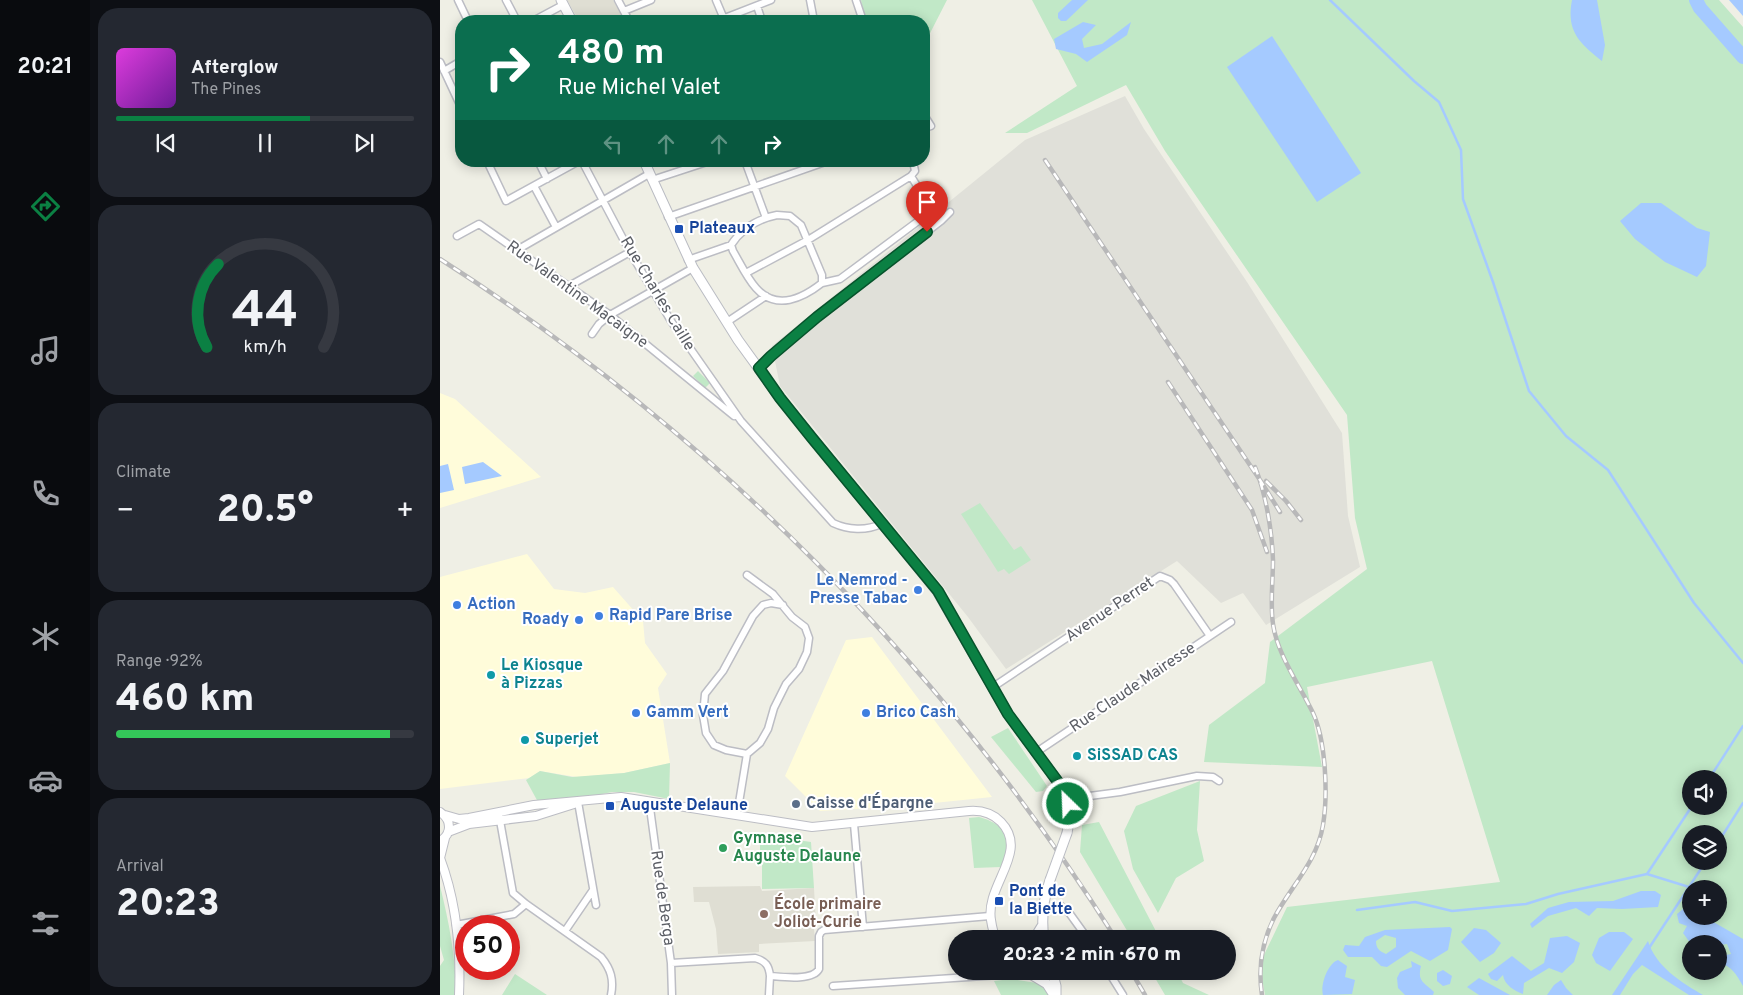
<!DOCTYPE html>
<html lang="en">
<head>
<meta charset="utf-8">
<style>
	:root { --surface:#171b24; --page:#242831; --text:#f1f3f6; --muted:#9ea1a6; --line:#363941; --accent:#0b8043 }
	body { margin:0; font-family:Overpass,sans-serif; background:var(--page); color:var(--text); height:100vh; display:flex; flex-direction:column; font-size:19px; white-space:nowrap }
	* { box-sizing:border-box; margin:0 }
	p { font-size:16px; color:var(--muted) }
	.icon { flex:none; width:28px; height:28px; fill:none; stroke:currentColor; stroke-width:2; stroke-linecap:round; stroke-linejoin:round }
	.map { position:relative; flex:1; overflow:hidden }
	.details { display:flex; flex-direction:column; gap:8px; padding:8px; background:#0d0f14; width:350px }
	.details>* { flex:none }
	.hud { position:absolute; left:15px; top:15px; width:475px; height:152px; border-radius:20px; box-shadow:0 2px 12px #0003; background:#0b6e4f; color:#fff; overflow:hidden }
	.fabs { position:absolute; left:1242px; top:770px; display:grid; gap:10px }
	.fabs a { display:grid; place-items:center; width:45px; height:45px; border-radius:50%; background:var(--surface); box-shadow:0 2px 12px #0003; font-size:25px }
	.speed { position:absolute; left:15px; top:915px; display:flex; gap:10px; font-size:25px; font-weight:700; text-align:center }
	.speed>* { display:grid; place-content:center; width:65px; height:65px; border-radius:50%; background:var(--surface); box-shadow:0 2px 12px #0003; line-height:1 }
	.speed .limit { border:8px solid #d22; background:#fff; color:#111 }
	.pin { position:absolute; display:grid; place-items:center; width:42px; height:42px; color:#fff; margin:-51px -21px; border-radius:50% 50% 50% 0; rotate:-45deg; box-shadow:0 0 5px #0007 }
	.pin .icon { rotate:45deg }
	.me { position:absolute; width:55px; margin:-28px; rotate:336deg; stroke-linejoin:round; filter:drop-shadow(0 0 4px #0008) }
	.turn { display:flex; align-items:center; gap:18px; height:105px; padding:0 20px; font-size:22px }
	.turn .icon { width:65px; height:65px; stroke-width:2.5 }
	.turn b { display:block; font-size:35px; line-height:42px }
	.lanes { display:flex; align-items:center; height:48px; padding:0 20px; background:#0003; justify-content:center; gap:25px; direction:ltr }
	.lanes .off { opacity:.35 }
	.big { font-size:38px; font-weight:800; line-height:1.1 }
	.details .tile { flex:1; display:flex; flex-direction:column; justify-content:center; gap:8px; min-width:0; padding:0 18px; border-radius:20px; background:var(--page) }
	.details .dial { align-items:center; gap:0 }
	.dial svg { height:130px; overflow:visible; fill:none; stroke:var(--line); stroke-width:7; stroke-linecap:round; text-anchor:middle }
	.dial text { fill:var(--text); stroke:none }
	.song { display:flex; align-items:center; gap:15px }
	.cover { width:60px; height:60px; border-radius:8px; background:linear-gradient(135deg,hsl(300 70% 55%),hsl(280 70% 35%)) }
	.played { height:5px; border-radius:2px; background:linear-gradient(90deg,var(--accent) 65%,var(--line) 65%) }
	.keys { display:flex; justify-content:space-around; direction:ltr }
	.heat { display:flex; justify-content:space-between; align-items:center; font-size:28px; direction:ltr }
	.charge { height:8px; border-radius:4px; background:linear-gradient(90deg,#34c759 92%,var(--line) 0) }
	.trip { position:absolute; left:508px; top:930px; width:288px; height:50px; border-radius:25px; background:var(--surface); box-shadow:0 2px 12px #0003; font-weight:800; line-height:50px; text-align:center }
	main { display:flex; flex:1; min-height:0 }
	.tab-bar { display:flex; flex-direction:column; width:90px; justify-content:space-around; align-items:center; background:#090b0e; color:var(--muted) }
	.tab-bar .icon { width:35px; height:35px }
	.tab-bar .selected { color:var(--accent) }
	.tab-bar b { font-size:22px; color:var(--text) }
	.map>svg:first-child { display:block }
	.commercial { fill:#fffcda }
	.industrial { fill:#e0e0d9 }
	.education { fill:#dfded3 }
	.green { fill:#c1e8c7; fill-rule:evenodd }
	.water { fill:#a5caff; fill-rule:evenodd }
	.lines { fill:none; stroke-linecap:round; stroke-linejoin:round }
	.stream { stroke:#a5caff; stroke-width:2.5 }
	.river { stroke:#a5caff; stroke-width:14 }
	.minor-casing { stroke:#bcbdc4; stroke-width:9 }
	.tertiary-casing { stroke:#bcbdc4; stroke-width:10 }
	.secondary-casing { stroke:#babcc3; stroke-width:11 }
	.minor { stroke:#fff; stroke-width:6 }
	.tertiary { stroke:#fff; stroke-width:8 }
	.secondary { stroke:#fff; stroke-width:9 }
	.rail-casing { stroke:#b8b8b9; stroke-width:4.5 }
	.rail { stroke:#fff; stroke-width:2.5; stroke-dasharray:8; stroke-linecap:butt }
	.secondary-bridge-casing { stroke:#babcc3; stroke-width:11; stroke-linecap:butt }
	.secondary-bridge { stroke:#fff; stroke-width:9 }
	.route-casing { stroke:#07532c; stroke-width:12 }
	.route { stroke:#0b8043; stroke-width:9 }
	.transit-dot { fill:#1a4fb4; stroke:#fff; stroke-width:2 }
	.shop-dot { fill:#3f7fe0; stroke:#fff; stroke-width:2 }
	.culture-dot { fill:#0f9aa8; stroke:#fff; stroke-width:2 }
	.service-dot { fill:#5c6f8a; stroke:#fff; stroke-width:2 }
	.leisure-dot { fill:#2e9e5b; stroke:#fff; stroke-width:2 }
	.education-dot { fill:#8d6e63; stroke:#fff; stroke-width:2 }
	.labels { text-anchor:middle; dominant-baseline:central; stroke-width:4; stroke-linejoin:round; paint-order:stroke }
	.transit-label { font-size:16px; font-weight:bold; fill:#164399; stroke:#fff; text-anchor:start }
	.street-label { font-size:16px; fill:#5c5f66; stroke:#fff }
	.shop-label { font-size:16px; font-weight:bold; fill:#366cbe; stroke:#fff; text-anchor:start }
	.culture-label { font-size:16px; font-weight:bold; fill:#0d838f; stroke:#fff; text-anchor:start }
	.service-label { font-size:16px; font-weight:bold; fill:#4e5e75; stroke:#fff; text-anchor:start }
	.leisure-label { font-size:16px; font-weight:bold; fill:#27864d; stroke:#fff; text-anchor:start }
	.education-label { font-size:16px; font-weight:bold; fill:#785e54; stroke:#fff; text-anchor:start }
</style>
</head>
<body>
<main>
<nav class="tab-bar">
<b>20:21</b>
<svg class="icon selected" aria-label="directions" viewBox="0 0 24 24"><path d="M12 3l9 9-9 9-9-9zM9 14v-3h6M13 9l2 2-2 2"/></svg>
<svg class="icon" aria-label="music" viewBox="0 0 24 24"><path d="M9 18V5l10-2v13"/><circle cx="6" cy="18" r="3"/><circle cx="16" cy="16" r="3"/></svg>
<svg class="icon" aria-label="phone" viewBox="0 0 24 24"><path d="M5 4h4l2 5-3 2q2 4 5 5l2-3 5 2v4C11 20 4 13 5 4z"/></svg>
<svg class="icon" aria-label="climate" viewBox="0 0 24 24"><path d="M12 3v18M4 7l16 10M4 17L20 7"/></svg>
<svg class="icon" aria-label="car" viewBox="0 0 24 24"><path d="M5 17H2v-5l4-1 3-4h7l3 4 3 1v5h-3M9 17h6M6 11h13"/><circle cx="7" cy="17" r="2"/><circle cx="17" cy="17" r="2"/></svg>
<svg class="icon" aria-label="filters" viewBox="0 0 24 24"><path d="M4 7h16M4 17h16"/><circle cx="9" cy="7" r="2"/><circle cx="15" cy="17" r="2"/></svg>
</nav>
<section class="details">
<div class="tile">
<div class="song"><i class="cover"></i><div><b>Afterglow</b><p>The Pines</p></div></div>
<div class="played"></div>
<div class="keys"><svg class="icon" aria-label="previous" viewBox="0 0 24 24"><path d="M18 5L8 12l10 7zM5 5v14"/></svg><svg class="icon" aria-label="pause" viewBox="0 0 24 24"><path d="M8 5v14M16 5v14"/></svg><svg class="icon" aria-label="next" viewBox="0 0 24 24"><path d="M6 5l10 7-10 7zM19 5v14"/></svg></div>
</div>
<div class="tile dial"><svg viewBox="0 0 100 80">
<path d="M14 69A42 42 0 1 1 86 69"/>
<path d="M14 69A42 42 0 0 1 21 18" stroke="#0b8043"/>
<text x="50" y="56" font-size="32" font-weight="700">44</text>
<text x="50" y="72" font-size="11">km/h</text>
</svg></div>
<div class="tile"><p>Climate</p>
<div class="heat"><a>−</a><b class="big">20.5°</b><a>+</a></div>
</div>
<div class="tile"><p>Range · 92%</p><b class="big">460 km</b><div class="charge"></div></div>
<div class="tile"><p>Arrival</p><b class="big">20:23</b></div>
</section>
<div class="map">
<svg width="1303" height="995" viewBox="0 0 1303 995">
	<rect width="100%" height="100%" fill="#efefe5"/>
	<path class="commercial" d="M0 393 15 399 101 477 0 508Z
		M87 554 114 589 145 593 173 587 203 621 205 643 227 674 218 688 230 763 184 773 137 777 100 771 89 778 0 789V577Z
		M432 637 552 797 465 806 380 811 345 776 406 640Z"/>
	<path class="industrial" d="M685 96 704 129 807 282 902 433 908 516 920 567 826 625 803 593 781 603 737 561 566 669 528 617 340 386 332 346 585 140Z"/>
	<path class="education" d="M127 0H173L185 21H139Z
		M320 886 322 891 374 888 376 925 374 929 375 941 319 944V952L278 954 276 929 269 902H254L253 887Z"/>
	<path class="green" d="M421 0H507L484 45V21H434L430 17 424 16Z
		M592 0H1279L1303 27V995H825L822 978 823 957 847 907 1060 882 992 661 867 687 882 767 764 762 769 725 825 683 830 642 927 569 915 518 907 415 725 151 686 85 587 133H565L637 86ZM1251 779H1279V806H1251ZM1251 834H1279V861H1251ZM1251 889H1279V916H1251ZM1251 944H1279V971H1251Z
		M258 371 270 383 265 388 253 376Z
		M540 503 574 550 581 546 591 560 569 574 564 569 558 572 521 514Z
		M568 728 607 786 603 791 596 792 551 737Z
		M230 763 229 799 194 792H172L132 800 98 802 86 780 100 771 132 777 184 773Z
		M760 781 757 830 764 861 736 878 718 913 693 869 684 831 696 806Z
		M539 817C554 821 569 829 568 847 567 853 563 861 561 867L534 868 529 818Z
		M659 822 720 939H692L640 852 642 825Z
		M322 835 371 842 374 888 322 889V854L320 853V843L322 842Z
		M0 886C9 922 16 958 16 995H0V966L4 960 0 946Z
		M711 971H737L743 983 769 995H725Z
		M75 974 107 995H62Z
		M571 979 597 983 610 988V995H561L554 981Z"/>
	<path class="water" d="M632 0H648L626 21H621L618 18V13Z
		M1132 0H1157L1165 45 1162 61C1139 43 1126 31 1132 0Z
		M1289 0H1303V16Z
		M643 22 656 25 642 39 644 48 662 44 691 22 687 35 647 62 636 54 616 49 614 39Z
		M832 36 921 173 877 202 787 67Z
		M1201 203H1221L1257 228 1270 232 1266 266 1257 277 1225 262 1195 239 1180 221Z
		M43 462 62 476 25 484 22 467Z
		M8 464 14 490 0 493V466Z
		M1201 891H1215L1221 895 1218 907 1182 909 1157 908 1149 916 1136 908 1108 916 1092 928 1090 924 1108 908 1129 902 1173 901Z
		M1243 909 1251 911V916H1263L1303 939V986C1296 974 1292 966 1279 963V954L1281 956 1291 954 1287 944 1280 945 1279 948V944H1251L1243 933 1247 926 1239 923 1237 914Z
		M1010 927 1012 929 1008 950 990 961 971 951 947 967 941 966 932 957H908L903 950 905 945 919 946 925 937 945 930ZM945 935 956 938V947L946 954C939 951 936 948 936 941Z
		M1034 928 1046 930 1061 943 1054 953 1040 962 1021 942Z
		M1169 932H1184L1193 939 1170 971 1156 963 1152 955 1159 938Z
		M1127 936 1140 943 1134 962 1122 973 1109 968 1084 983 1083 994C1075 991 1064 985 1063 975L1057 981 1051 979 1048 974 1072 956 1091 971 1104 963 1110 938Z
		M1208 941C1216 967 1241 982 1263 995H1249L1202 965 1193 974 1180 995H1172Z
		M898 960 907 966 905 977 915 980 912 994 883 995C880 985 888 963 898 960Z
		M971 961 981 966C977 982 984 982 994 992L993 995H965L958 988 957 978 960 972 972 967Z
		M1003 970 1012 976 1010 984 1003 986 997 981V973Z
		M1039 978 1070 995H1039L1027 987Z
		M1121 980 1126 988 1133 995H1107L1114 985Z"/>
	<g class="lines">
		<path class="stream" d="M890 0 974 81 999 102 1021 150 1023 199 1053 282 1089 391 1126 436 1168 470 1254 603 1303 663
			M1269 779 1303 726
			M1279 841 1303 803
			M1207 874 1252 806
			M917 910 975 902 1012 911 1086 904 1118 894 1207 874 1249 887
			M1209 948 1266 861"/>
		<path class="river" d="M1256 0 1260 8 1303 57"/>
		<defs>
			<path id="minor" d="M18 0 28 21
				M66 0 77 21
				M178 0 189 21
				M276 0 284 19
				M370 0 374 21
				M416 0 423 21
				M317 6 322 21
				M184 11 211 0
				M93 21 123 5
				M277 21 331 0
				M0 62 21 107
				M4 71 21 61
				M484 115 491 126 484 128
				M47 161 66 201 139 161
				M98 161 107 179
				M142 161 190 252 231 321 301 421 393 523C408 530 426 531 441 524
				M305 161 326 218
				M212 180 270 161
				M94 186 116 227
				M337 215 350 216 361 225 382 275V283C363 298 336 311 316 288 307 278 300 263 293 251L291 245C302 228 318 219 337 215Z
				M228 217 388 161
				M17 236 39 224 170 315 294 416
				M77 250 209 174
				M248 260 291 245
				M306 273 368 240 471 176 475 171 473 161
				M382 283 400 279 485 216 489 211V206L471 176
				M129 286 190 252
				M287 322 326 296
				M152 334 159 324 170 315 253 268
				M319 369 331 356 377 317 501 221 510 212
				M553 687 720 576 730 580 734 584 770 636
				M595 753 791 622
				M307 754 286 750 274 745 266 733 263 715 265 694 283 671 313 616 323 605 331 603 343 605
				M627 799 680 792 757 776 773 777 779 781
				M138 802 156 905
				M210 802V808L231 963 232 995
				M59 815 73 893 86 904 161 957C171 969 174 980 171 995
				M297 815 307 754 320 743 328 729 334 708 346 684 359 669 367 652 369 638 365 627 352 617 333 594 307 575
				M414 824 423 927
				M620 905 630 914 648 939
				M16 925 74 914 86 904
				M125 931 153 890
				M231 963 315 958C326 961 329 966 330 976 343 977 373 981 379 969V936L381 932 384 930 550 916
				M668 971 683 995
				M393 986 559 975 586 974
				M329 995 330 976"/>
			<path id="tertiary" d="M0 812C12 820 12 834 0 841
				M5 815 19 819 29 818 94 805 181 797 372 827 529 811C542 810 552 813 561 822 590 852 545 885 551 920 552 927 553 934 557 939
				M8 832 29 824 96 816 134 804
				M0 858C16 901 21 950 19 995
				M0 858 5 838"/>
			<path id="secondary" d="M121 0 132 21
				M204 161 253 268 298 340 340 398 497 591 568 714 621 786C629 801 631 817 627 833
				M594 939 602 926
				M604 939C601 918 603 900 610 880
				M582 971 592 975 602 971
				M612 971 616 986V995
				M592 975 607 984 614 995"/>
		</defs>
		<use href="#minor" class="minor-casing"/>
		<use href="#tertiary" class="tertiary-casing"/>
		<use href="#secondary" class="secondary-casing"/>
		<use href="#minor" class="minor"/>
		<use href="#tertiary" class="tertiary"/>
		<use href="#secondary" class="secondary"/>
		<defs>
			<path id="rail" d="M605 160 820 480 840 512
				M0 259C272 433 504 666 676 939
				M728 382 812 510 827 552
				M815 467C826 494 832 531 833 560 833 581 830 603 833 624 837 654 860 686 873 713 886 741 888 795 883 825 877 862 851 886 834 918 822 942 818 969 822 995
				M826 481 846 501 861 520
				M691 971 705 995"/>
		</defs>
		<use href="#rail" class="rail-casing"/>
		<use href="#rail" class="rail"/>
		<defs>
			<path id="secondary-bridge" d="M610 880 627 833"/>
		</defs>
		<use href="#secondary-bridge" class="secondary-bridge-casing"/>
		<use href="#secondary-bridge" class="secondary-bridge"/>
	</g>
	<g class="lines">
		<defs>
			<path id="route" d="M487 232 377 317 331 356 319 368 340 398 372 438 498 591 568 714 621 786 628 804"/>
		</defs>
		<use href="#route" class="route-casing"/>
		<use href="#route" class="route"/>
	</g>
	<g class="transit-dot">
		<rect x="234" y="224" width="10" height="10" rx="2.5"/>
		<rect x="165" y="801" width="10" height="10" rx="2.5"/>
		<rect x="554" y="896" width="10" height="10" rx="2.5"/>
	</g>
	<g class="shop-dot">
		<circle cx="478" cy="590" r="5"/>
		<circle cx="17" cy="605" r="5"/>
		<circle cx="159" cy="616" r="5"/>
		<circle cx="139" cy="620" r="5"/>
		<circle cx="196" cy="713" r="5"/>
		<circle cx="426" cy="713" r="5"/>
	</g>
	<g class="culture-dot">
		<circle cx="51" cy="675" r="5"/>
		<circle cx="85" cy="740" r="5"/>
		<circle cx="637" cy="756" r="5"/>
	</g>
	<circle class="service-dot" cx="356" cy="804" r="5"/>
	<circle class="leisure-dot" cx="283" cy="848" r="5"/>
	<circle class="education-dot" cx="324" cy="914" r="5"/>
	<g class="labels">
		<g class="transit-label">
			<text x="249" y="229">Plateaux</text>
			<text x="180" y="806">Auguste Delaune</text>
			<text x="569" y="892">Pont de<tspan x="569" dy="18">la Biette</tspan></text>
		</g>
		<g class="street-label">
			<text transform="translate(217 294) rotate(59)">Rue Charles Caille</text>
			<text transform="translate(137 295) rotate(36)">Rue Valentine Macaigne</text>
			<text transform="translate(670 610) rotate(-34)">Avenue Perret</text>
			<text transform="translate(693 688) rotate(-34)">Rue Claude Mairesse</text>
			<text transform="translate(222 898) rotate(82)">Rue de Berga</text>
		</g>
		<g class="shop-label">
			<text x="468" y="581" text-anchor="end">Le Nemrod -<tspan x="468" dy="18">Presse Tabac</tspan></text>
			<text x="27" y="605">Action</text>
			<text x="169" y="616">Rapid Pare Brise</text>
			<text x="129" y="620" text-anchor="end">Roady</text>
			<text x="206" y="713">Gamm Vert</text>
			<text x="436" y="713">Brico Cash</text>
		</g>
		<g class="culture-label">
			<text x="61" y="666">Le Kiosque<tspan x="61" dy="18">à Pizzas</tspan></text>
			<text x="95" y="740">Superjet</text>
			<text x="647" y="756">SiSSAD CAS</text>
		</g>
		<g class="service-label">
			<text x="366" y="804">Caisse d'Épargne</text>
		</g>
		<g class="leisure-label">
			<text x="293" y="839">Gymnase<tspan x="293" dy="18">Auguste Delaune</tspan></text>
		</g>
		<g class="education-label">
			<text x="334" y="905">École primaire<tspan x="334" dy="18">Joliot-Curie</tspan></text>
		</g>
	</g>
</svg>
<div class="fabs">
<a><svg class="icon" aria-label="sound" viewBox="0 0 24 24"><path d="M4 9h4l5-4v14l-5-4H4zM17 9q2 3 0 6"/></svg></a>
<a><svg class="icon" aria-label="layers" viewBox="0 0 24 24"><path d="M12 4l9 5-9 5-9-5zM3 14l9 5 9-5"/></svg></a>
<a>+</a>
<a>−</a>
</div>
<div class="speed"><div class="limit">50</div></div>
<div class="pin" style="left:487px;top:232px;background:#d93025"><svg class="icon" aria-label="arrive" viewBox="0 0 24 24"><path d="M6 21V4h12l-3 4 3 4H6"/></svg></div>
<svg class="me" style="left:628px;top:804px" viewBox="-20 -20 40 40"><circle r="17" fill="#0b8043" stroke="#fff" stroke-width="3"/><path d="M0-11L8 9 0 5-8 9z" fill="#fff"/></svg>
<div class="trip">20:23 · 2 min · 670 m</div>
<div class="hud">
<div class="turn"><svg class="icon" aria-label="right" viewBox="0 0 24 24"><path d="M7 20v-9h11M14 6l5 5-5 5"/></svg><div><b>480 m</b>Rue Michel Valet</div></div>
<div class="lanes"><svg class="icon off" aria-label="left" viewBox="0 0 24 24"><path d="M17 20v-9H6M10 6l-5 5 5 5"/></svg><svg class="icon off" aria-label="ahead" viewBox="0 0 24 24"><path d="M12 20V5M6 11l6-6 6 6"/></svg><svg class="icon off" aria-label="ahead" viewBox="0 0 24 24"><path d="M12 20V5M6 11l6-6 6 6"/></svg><svg class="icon" aria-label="right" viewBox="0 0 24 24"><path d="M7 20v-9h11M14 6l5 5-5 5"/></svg></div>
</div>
</div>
</main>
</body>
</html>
